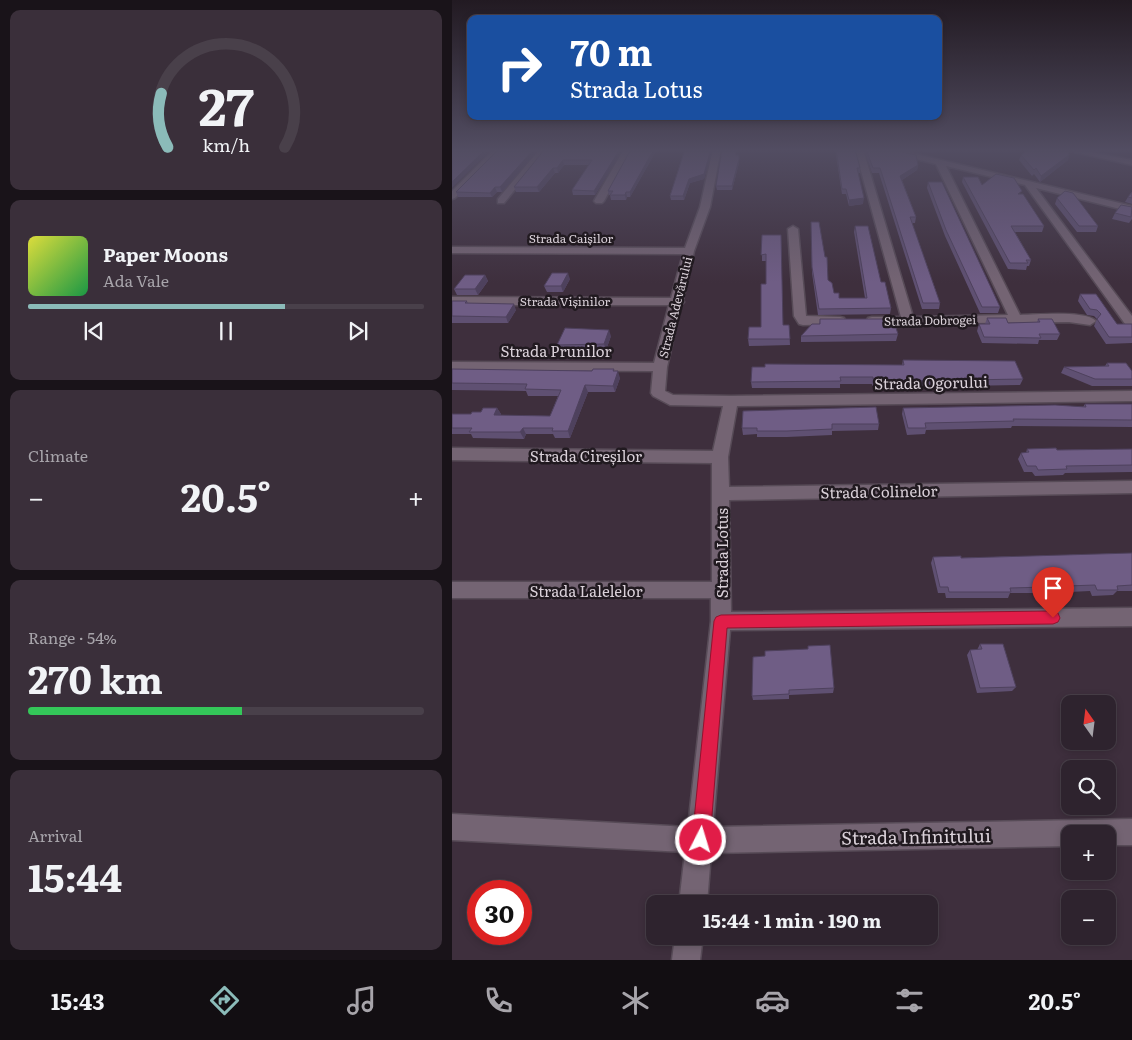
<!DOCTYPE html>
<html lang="en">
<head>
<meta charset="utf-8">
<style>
	:root { --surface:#2e232e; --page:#3a2f3a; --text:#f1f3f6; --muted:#a7a4aa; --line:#49404a; --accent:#8bbbb9 }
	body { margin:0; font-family:Literata,serif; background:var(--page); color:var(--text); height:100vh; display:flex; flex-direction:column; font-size:19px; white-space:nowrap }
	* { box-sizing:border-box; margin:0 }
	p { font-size:16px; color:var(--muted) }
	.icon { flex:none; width:28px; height:28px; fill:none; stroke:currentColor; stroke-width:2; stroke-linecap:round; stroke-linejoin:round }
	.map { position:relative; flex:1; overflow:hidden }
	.drawer { display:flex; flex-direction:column; gap:10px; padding:10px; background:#191319; width:452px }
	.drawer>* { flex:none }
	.hud { position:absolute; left:15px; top:15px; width:475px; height:105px; border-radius:10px; box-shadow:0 2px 8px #0003,0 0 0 1px var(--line); background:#1a4fa0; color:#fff; overflow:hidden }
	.needle { width:32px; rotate:346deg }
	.controls { position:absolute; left:609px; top:695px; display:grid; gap:10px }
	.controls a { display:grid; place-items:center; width:55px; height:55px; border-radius:10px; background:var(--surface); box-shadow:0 2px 8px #0003,0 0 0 1px var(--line); font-size:25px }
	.speed { position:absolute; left:15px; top:880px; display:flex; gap:10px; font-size:25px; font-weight:700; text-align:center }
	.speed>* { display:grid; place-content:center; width:65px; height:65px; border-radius:50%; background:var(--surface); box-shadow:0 2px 8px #0003,0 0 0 1px var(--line); line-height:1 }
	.speed .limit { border:8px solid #d22; background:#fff; color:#111 }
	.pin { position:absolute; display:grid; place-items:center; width:42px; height:42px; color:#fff; margin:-51px -21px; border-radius:50% 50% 50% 0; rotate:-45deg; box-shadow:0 0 5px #0007 }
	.pin .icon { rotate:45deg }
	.me { position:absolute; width:55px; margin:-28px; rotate:5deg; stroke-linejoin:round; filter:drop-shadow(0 0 4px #0008) }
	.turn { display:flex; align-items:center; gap:18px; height:105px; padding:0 20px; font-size:22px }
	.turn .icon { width:65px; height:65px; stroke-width:2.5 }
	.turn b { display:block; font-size:35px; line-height:42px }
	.big { font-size:38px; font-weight:700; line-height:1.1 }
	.drawer .widget { flex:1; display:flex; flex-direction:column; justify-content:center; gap:8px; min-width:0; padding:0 18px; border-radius:10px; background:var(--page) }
	.drawer .dial { align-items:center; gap:0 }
	.dial svg { height:130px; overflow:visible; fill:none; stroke:var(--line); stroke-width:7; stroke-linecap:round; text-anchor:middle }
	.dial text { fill:var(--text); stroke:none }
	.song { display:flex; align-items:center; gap:15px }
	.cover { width:60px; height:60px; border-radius:8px; background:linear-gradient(135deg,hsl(60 70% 55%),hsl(140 70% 35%)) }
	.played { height:5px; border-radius:2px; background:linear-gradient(90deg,var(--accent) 65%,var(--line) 65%) }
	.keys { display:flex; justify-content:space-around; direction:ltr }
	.heat { display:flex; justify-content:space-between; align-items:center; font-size:28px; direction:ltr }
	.charge { height:8px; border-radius:4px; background:linear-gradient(90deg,#34c759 54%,var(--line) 0) }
	.trip { position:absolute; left:194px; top:895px; width:292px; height:50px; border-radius:10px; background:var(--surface); box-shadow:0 2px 8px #0003,0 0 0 1px var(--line); font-weight:700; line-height:50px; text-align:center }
	.dock { display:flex; height:80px; justify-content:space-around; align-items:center; background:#120e12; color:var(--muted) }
	.dock .icon { width:35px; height:35px }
	.dock .selected { color:var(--accent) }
	.dock b { font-size:22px; color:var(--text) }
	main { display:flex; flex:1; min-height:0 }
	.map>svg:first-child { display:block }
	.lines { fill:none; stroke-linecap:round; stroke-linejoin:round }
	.minor-casing { stroke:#574b57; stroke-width:3 }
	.minor { fill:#746473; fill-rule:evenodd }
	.wall { fill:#5f5072 }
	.shaded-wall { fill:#4e415d }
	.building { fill:#6f5d85; stroke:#4e415d }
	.route { fill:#e11d48; stroke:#92132f }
	.labels { text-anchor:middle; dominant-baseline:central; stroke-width:5; stroke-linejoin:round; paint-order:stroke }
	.far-street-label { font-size:12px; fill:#dad1d9; stroke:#211a20 }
	.street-label { font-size:15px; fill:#dad1d9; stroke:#211a20 }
	.near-street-label { font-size:18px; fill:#dad1d9; stroke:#211a20 }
</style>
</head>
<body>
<main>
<section class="drawer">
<div class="widget dial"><svg viewBox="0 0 100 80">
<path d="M14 69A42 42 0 1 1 86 69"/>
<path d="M14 69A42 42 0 0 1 10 36" stroke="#8bbbb9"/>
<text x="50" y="56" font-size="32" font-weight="700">27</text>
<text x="50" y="72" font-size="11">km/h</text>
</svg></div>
<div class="widget">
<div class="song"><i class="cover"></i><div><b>Paper Moons</b><p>Ada Vale</p></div></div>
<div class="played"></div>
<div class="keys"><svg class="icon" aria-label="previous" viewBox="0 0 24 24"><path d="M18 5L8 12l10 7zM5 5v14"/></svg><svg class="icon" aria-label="pause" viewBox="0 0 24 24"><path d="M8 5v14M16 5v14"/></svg><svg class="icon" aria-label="next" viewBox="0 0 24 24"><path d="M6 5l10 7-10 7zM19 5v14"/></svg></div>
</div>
<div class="widget"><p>Climate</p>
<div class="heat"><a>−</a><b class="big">20.5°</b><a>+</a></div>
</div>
<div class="widget"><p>Range · 54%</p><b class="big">270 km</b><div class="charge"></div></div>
<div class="widget"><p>Arrival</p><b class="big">15:44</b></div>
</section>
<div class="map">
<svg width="680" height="960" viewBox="0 0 680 960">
	<rect width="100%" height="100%" fill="#3e2f3d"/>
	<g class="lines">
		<defs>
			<path id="minor" d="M42 149H50L3 198 0 199V191Z
				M88 149H96L52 203H46V199Z
				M172 149H180L152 201 150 203H144L142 201Z
				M261 149H269L258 207 242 251 231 300 232 302 229 305 215 367 213 391 221 395 279 396 680 391V401L285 406 276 457 277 487 680 481V493L277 500 279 612 680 608V626L278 630 261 827 680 819V845H655V834H618V846L259 853 255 904H227L233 852 0 840V814L236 827 259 621V598H0V582H260V463L0 460V448L261 451 271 406 218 405 201 396 199 393 201 371 0 370V362L202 363 217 305H0V297L219 298 231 254 0 253V247L233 248 248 207Z
				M403 149H411L461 317 556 315 484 164 431 151 430 149H443L680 206V212L584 188 680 316V329L676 328 573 185 494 166 568 315C584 315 633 310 644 321L638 325 617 322 416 324 414 321 416 318 420 317H449Z
				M609 149H623L680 160V165Z
				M341 226 346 229 354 316 388 317 392 318 394 321 392 324 351 325 347 324 342 316 336 229Z
				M223 936H251L248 960H220Z"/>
		</defs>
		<use href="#minor" class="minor-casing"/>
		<use href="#minor" class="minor"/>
	</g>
	<path class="wall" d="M47 149H87L50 192H45L40 197H6L4 192Z
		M93 149H171L143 195H121L120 190 137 165H112L106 173H103L87 192H64L62 187Z
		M179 149H261L252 179 238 183 232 200H219L218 196 232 151H204L178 197H175L174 200H159L158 195H157L156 191Z
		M383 149H403L408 168V173H406L411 204 397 206 394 194H390Z
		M412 149H436L466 165 465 170 450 180 464 217 463 223H460L488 303 487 309H470L427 173H420Z
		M450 149H461L460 151Z
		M463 149H489L480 153Z
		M284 155H287V163L280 190H265L264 186Z
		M569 155H617L616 160 588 182 582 174 580 176 567 160Z
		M511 177 530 185 569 194 592 226 590 232H563L579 260 577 266H575L574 270 556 269 510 182Z
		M476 182 548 307 546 313H528L493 236 475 188Z
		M680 192V204L673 202 676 197Z
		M605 198 646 226 644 232H625L603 204Z
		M680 207V219L677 223 660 219 663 213Z
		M359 222 376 280 382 293 387 298H413L402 232 403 226 439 308 438 314 366 315 360 273Z
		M310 235 331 325H337L338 345 297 346 296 339 309 327 314 284V261H310Z
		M33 275 36 281 26 295H5L2 289Z
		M118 279 111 292H95L92 286Z
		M628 294 665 324H680V343L654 344 642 326 645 319 642 316 635 315 626 301Z
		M0 301H15L16 303 64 310 56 323H0Z
		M535 318 556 323 585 322 586 319 608 334 605 340H587L586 344 530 343 525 331 527 324H533Z
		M368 319 446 334 444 341 349 342V336L367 324Z
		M159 336 154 350 107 352 105 345Z
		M451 360 571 379 568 385 455 387 420 386V384H388V388H300L299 382 450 365Z
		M655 363 680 371V386H640L609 373 612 367 653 366Z
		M0 369 163 371 168 378 163 392H136L118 438H103L101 434H74L72 439 21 438 19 434H0V414H19L45 408 49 414 48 415 98 416 106 396H76L74 391 0 390Z
		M633 404H680V427L560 426 559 428 474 430 473 434 455 435 450 414 451 408 631 407Z
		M291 411 427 424 426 430 380 431V435L335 437H305V434L291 435 290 428Z
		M575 449 605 450 680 449V472L613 473 611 475 583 476 580 472H572L566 459 569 453H574Z
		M680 553V591H665L661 595 640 596 638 591 617 592 613 597 592 598 590 593H558L556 598H494L493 593H486L479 563 481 557 509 558Z
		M528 644 564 687 560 691 525 693 515 655 518 650H525Z
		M301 657 382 688 381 693 337 695V699L301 700 300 696Z"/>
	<path class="shaded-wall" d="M34 149H40L0 188V182Z
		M82 149H87L50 192 48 187Z
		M168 149H171L143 195 142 191Z
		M202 149H203L204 151 178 197V192Z
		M259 149H261L252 179 238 183 232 200 231 196 237 179Z
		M481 149H489L480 153Z
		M494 149H500L494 153Z
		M287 155V163L280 190V186Z
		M617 155 616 160 588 182 589 176Z
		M111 160 112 165 106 173 105 168Z
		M466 165 465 170 447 182 448 176Z
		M101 168 103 173 87 192 85 187Z
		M43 187 45 192 40 197 38 193Z
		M174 192 175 197 174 200 173 195Z
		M412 198 411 204 397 206V200Z
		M116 273 118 279 111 292 109 286Z
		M33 275 36 281 26 295 23 289Z
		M62 304 64 310 56 323 54 317Z
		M157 330 159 336 154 350 152 344Z
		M166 371 168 378 163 392 161 386Z
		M133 385 136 392 118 438 116 431Z
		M45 408 49 414 45 422 42 415Z
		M71 428 74 434 72 439 68 432Z"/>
	<path class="building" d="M0 149H34L0 182Z
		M47 149H82L48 187H43L38 193 4 192Z
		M93 149H168L142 191 120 190 140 160H111L105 168H101L85 187H62Z
		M179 149H202L178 192H174L173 195H158L161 191H156Z
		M233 149H259L252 174 237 179 231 196H218Z
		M270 149H284V155H287V159L280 186H264Z
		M384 149H403L408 168H405L412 198 397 200 394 189H390Z
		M414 149H436L464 155 466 165 448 176 464 217H458L488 303H471L428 168H421Z
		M576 149H617V155L589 176 584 168 582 170 569 155Z
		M544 174 562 178 570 191 566 194H571L592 226H559L579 260H574L576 263H558L511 177H526L530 185Z
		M476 182H490L548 307H530L494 230Z
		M613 191 621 193 646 226H627L605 198Z
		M680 192V198L676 197Z
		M669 205 680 207 679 217 663 213Z
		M359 222H367L373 257H375L376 280 380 283 382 293H387V298H415L403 226H416L429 282H433L439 308 367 309 360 267Z
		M310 235H329L331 325H337L338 339H296L297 327H309V284H314V254L309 255Z
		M100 273H116L109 286H92Z
		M13 275H33L23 289H2Z
		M628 294H644L665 324H680V337H657L645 319 649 314 645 310 638 309Z
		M0 301H15L13 303 62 304 54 317 0 316Z
		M535 318H554L556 323 588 322 586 319H600L608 334H587L589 338 532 337 527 324H538Z
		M368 319H441L446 334 349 336 360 324H368Z
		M113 328 157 330 152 344 105 345Z
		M451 360 563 361 571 379 456 381 421 379V377H388L389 381 299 382 300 367H313V364L452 365Z
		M655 363H674L680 371V379H643L612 367 657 366Z
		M0 369 140 371 141 369H162L161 371H166L161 386 133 385 116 431H100L101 428H71L68 432H17L20 428H0V414H19L20 412H29L31 408H45L42 415 98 416 109 390 73 389 75 384 0 383Z
		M633 404H680V420L561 419 562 421 473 423 474 428H456L451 408 603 405 634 407Z
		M424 407 427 424H380V429L335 431H305V428H290L291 411Z
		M604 448 605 450 680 449V465L614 466 615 469 586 470 584 466H575L569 453 577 452 575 449Z
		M680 553V585L665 586 666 590H645L643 585 615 586 617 592H596L594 587 558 588 559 592H497L496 587H488L481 557 509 556V558Z
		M528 644H551L564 687 528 688 518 650 530 649Z
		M378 645 382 688 337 690V694L300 696 301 657 313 656V651L356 649V646Z"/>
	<linearGradient id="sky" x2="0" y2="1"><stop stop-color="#221a22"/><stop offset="0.53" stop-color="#524d62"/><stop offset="1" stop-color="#524d62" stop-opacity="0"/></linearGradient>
	<rect width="680" height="283" fill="url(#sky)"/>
	<path class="route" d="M601 611 606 613 608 618 606 622 601 624 275 628 258 840 255 846 249 849 242 846 240 840 262 621 264 617 269 615Z"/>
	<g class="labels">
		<g class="far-street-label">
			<text x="119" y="238">Strada Caișilor</text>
			<text x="113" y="301">Strada Vișinilor</text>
			<text transform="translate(223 307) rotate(-76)">Strada Adevărului</text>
			<text transform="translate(478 320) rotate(-1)">Strada Dobrogei</text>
		</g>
		<g class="street-label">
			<text x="104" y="350">Strada Prunilor</text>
			<text transform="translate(479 382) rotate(-1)">Strada Ogorului</text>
			<text x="134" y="455">Strada Cireșilor</text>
			<text transform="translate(427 491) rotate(-1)">Strada Colinelor</text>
			<text transform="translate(269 553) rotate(-90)">Strada Lotus</text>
			<text x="134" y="590">Strada Lalelelor</text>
		</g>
		<g class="near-street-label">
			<text transform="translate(464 836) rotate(-1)">Strada Infinitului</text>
		</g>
	</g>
</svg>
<div class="controls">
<a><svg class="needle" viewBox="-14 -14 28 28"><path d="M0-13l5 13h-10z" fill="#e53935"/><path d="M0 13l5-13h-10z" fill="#a7a4aa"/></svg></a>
<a><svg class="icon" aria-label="search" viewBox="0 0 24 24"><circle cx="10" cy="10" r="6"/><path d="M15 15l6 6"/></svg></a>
<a>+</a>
<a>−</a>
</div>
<div class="speed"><div class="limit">30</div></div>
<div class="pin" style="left:601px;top:618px;background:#d93025"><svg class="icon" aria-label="arrive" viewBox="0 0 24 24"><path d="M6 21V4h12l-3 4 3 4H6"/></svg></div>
<svg class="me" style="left:249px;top:840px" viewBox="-20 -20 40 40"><circle r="17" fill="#e11d48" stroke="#fff" stroke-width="3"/><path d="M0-11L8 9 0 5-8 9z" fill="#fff"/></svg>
<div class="trip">15:44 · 1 min · 190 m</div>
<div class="hud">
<div class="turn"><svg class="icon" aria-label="right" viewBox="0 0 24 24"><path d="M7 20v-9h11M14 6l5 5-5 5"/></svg><div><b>70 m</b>Strada Lotus</div></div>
</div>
</div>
</main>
<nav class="dock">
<b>15:43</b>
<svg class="icon selected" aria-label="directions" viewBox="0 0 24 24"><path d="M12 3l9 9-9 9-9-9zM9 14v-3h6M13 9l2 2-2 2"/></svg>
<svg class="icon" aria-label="music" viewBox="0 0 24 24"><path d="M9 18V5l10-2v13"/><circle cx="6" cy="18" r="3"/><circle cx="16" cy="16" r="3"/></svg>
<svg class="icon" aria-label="phone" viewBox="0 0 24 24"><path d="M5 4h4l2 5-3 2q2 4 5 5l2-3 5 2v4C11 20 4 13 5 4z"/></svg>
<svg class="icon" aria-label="climate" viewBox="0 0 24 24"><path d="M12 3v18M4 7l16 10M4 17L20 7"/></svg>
<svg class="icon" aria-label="car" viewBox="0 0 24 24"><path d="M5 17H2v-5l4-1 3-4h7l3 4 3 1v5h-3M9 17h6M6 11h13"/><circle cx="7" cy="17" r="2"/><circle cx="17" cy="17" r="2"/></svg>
<svg class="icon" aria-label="filters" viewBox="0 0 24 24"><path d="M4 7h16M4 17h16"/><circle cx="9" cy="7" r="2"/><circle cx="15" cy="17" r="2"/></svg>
<b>20.5°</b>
</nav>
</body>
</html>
